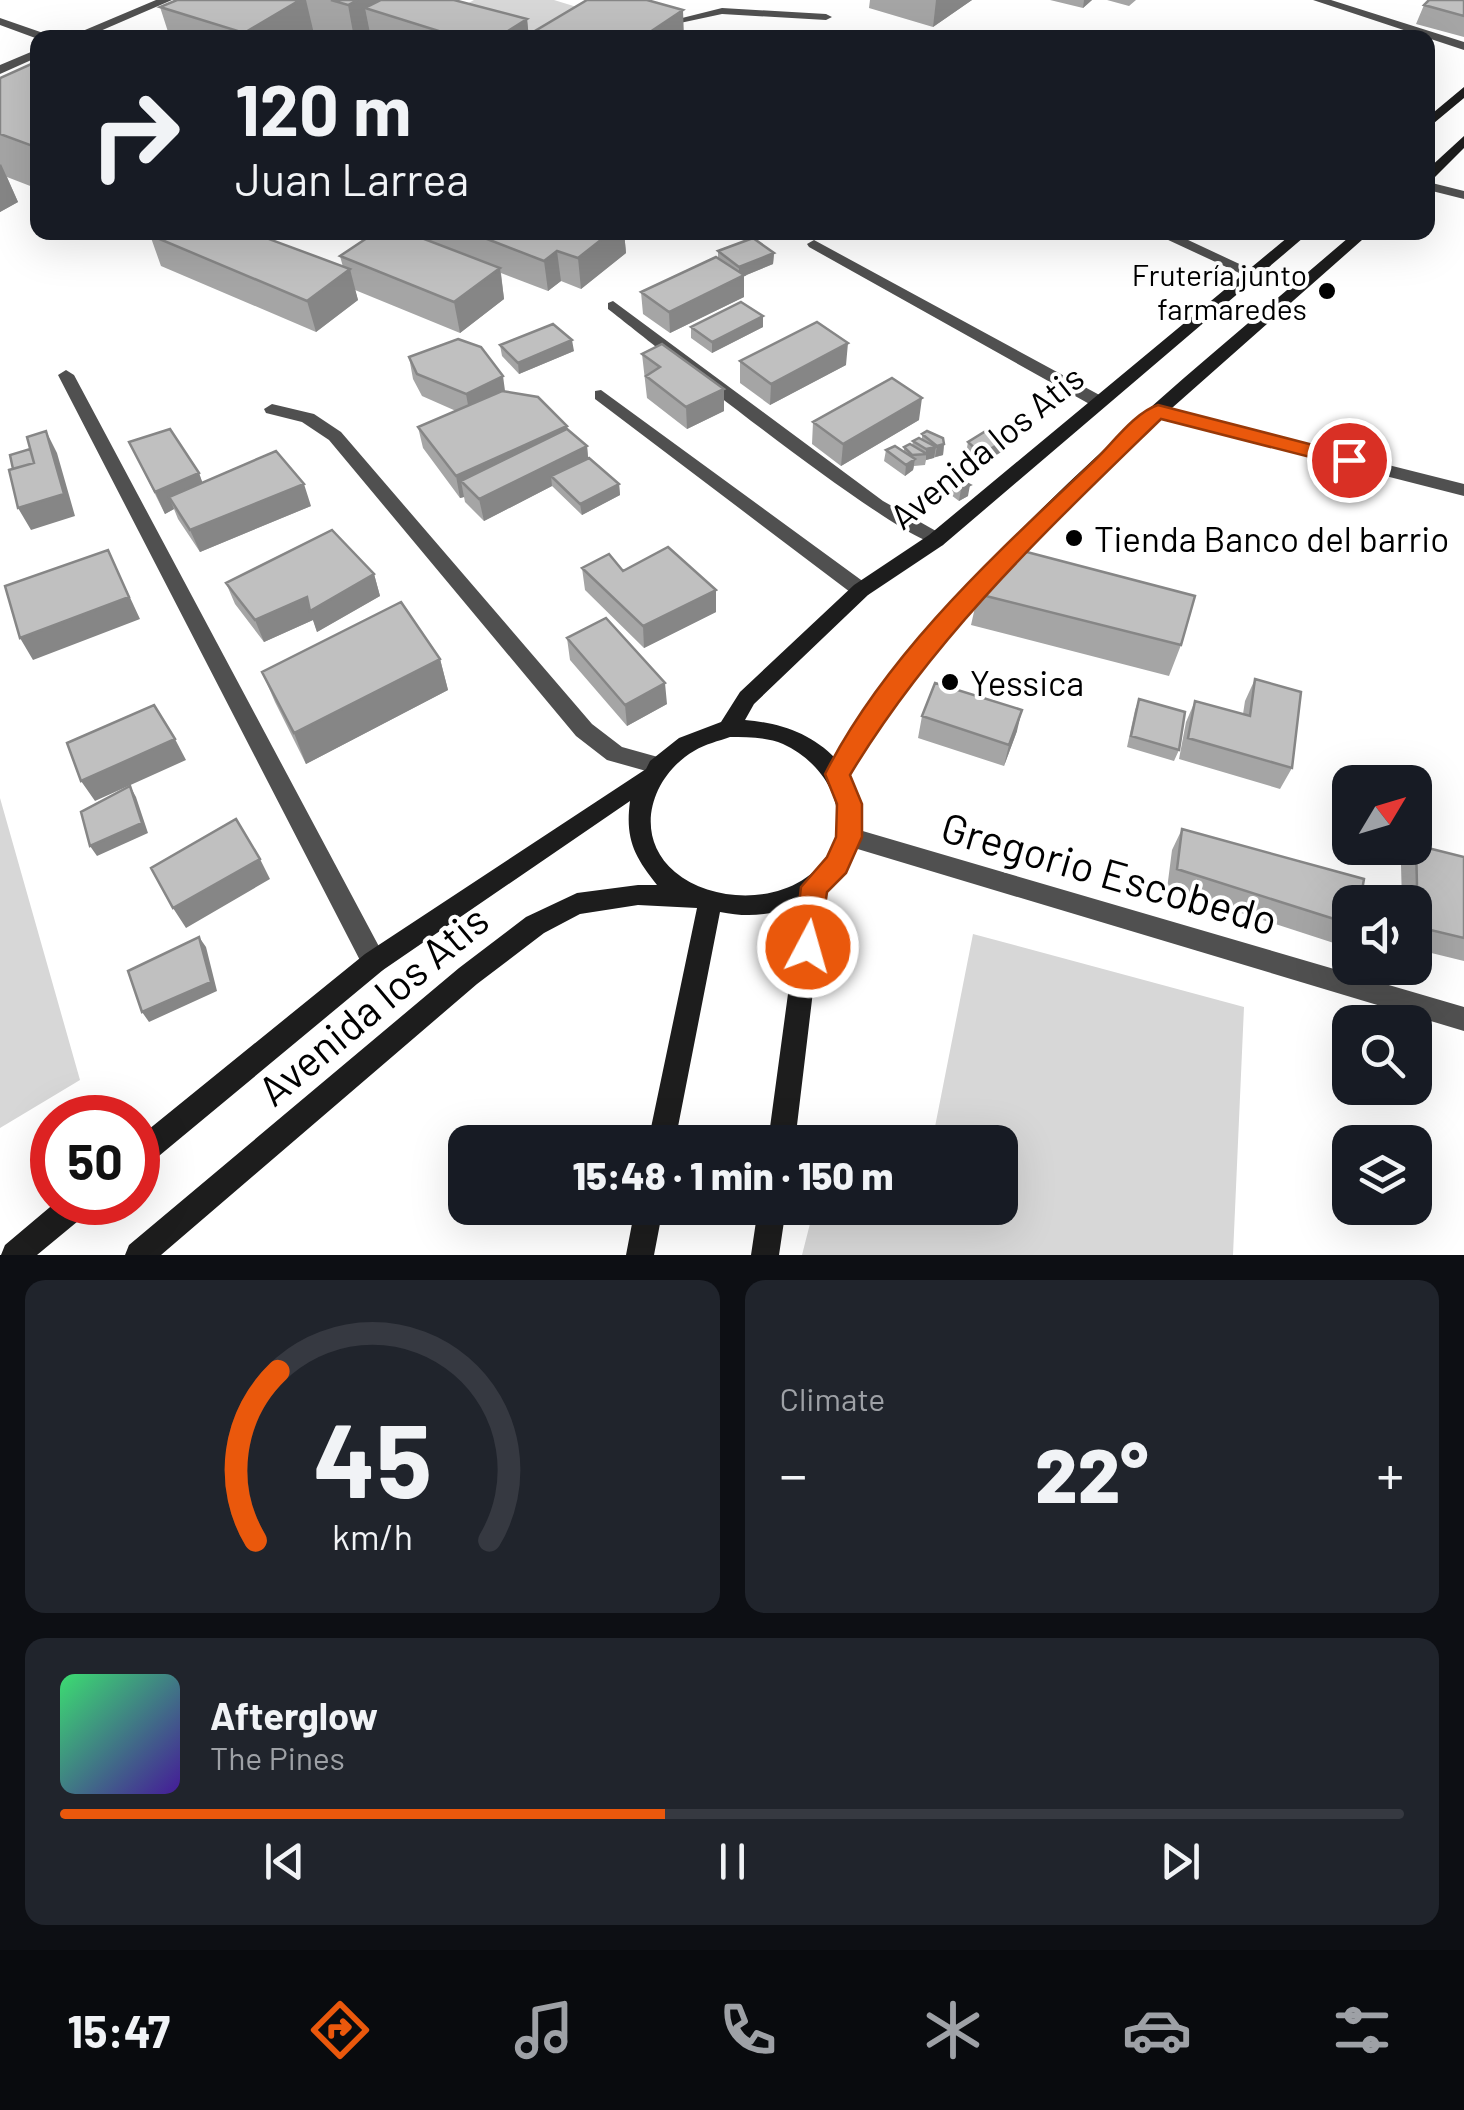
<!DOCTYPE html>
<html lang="en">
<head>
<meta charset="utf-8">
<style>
	:root { --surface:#171b24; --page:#20242c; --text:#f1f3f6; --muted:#9ea1a6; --line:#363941; --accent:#ea580c }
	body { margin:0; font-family:Barlow,sans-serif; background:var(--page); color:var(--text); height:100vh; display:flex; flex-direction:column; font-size:38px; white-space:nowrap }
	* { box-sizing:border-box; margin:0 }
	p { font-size:32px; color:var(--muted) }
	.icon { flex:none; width:55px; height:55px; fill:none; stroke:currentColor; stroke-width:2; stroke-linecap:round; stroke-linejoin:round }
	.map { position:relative; height:1255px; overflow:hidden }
	.panel { display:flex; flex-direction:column; gap:25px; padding:25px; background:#0d0f14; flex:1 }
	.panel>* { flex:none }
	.banner { position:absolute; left:30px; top:30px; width:1405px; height:210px; border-radius:20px; box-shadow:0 10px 40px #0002; background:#171b24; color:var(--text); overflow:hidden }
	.needle { width:65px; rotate:52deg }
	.tools { position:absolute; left:1332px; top:765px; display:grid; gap:20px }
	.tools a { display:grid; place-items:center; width:100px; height:100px; border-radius:20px; background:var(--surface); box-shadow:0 10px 40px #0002; font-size:50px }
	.speed { position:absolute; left:30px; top:1095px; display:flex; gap:20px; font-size:50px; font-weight:700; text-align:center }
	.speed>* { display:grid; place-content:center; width:130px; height:130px; border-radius:50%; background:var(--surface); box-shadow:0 10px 40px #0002; line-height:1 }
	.speed .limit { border:15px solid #d22; background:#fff; color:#111 }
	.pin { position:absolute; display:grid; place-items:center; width:85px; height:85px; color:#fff; margin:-42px; border:5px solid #fff; border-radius:50%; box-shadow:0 2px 10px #0007 }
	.me { position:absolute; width:110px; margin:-55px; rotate:6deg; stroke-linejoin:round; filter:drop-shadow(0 0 8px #0008) }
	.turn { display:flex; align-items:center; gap:35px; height:210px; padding:0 40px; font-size:45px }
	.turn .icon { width:130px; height:130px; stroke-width:2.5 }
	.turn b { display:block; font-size:70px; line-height:85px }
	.big { font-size:75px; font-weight:800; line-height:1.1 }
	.panel .widget { flex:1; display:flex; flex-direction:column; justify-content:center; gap:15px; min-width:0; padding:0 35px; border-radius:20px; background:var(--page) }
	.panel .dial { align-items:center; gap:0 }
	.dial svg { height:260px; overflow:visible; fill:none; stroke:var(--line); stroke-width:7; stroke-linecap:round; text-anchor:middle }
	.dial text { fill:var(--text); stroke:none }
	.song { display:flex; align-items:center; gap:30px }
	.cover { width:120px; height:120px; border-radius:15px; background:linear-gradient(135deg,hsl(140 70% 55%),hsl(260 70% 35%)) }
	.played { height:10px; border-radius:5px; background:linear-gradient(90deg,var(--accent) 45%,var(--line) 45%) }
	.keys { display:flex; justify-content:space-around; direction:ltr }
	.heat { display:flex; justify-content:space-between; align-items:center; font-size:55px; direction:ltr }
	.panel .tiles { flex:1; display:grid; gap:25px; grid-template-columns:1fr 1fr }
	.widget:last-child { grid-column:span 2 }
	.trip { position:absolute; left:448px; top:1125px; width:570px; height:100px; border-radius:20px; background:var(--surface); box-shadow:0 10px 40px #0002; font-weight:800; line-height:100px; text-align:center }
	.dock { display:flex; height:160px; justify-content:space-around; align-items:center; background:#090b0e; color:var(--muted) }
	.dock .icon { width:70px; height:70px }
	.dock .active { color:var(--accent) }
	.dock b { font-size:45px; color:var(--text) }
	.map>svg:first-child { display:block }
	.green { fill:#d7d7d7 }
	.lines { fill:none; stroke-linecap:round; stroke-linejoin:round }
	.lane { fill:#505050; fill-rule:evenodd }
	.street { fill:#505050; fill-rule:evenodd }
	.secondary { fill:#1d1d1d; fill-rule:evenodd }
	.wall { fill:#a5a5a5 }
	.shaded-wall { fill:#868686 }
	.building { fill:#c0c0c0; stroke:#868686; stroke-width:2.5 }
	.route { fill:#ea580c; stroke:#983908; stroke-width:2.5 }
	.poi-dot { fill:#000; stroke:#fff; stroke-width:4 }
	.labels { text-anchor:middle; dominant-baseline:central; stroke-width:8; stroke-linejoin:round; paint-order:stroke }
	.far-poi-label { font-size:30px; fill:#000; stroke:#fff; text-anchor:end }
	.street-label { font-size:35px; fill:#000; stroke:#fff }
	.poi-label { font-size:35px; fill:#000; stroke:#fff; text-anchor:start }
	.near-street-label { font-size:42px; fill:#000; stroke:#fff }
</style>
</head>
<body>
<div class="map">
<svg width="1464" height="1255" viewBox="0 0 1464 1255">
	<rect width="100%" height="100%" fill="#fff"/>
	<path class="green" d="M474 0H554L606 16 573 37H455L422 28Z
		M0 798 80 1080 0 1128Z
		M973 934 1244 1007 1233 1255H802L814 1208H1000V1142H932Z"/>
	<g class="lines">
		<path class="lane" d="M156 0H172L84 38H66Z
			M722 8 826 14 832 17 826 20 722 14 680 23 674 20Z
			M0 18 49 35 51 38 38 39 0 25Z
			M38 49V57L0 74V65Z"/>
		<path class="street" d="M1313 0H1331L1464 42V50Z
			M1428 182 1464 191V199L1428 190Z
			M1151 232H1171L1263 275 1255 280 1250 278Z
			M814 240 1105 398 1107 402 1099 407 1093 406 809 247 807 244Z
			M613 301 883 501 943 535 945 540 943 545C910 552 651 342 608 309V303Z
			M66 370 74 375 383 954 386 962 383 970 374 973 365 970 58 375Z
			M601 390 868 585 871 590 868 595H854L595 399V391Z
			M272 404 314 414 341 432 592 724 622 747 665 759 668 765 665 771 657 774 607 760 576 736 329 440 302 422 266 413 264 409Z
			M1157 407 1464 484V496L1151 416V408Z
			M849 827 1464 1007V1031L841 844 838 837 841 830Z"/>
		<path class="secondary" d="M1464 87V98L1428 128V117Z
			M1464 136V148L1433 179 1428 180V169Z
			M1294 232H1310L943 545 868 595 754 704 745 720C780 723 811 733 836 759 869 710 902 663 940 618 1062 474 1212 355 1355 232H1371L1155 423 1018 556 955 627 897 702 848 777C866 818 861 861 825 891L795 1142H768L800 905C772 915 749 918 720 912L675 1142H648L697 908 638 905 580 914 544 933 477 984 161 1255H125L129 1245 459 968 526 917 577 893 638 885H657C634 856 625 839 630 801L383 970 148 1165 138 1169V1138L365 954 646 769 650 761 679 738 721 722 740 692 854 585 929 535ZM730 737C747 737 767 737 783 744 823 762 852 808 830 850 803 904 718 908 675 872 632 836 651 776 694 751 705 744 719 741 730 737Z
			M56 1202H93L89 1212 37 1255H1L5 1245Z
			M635 1208H663L654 1255H626Z
			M758 1208H786L779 1255H751Z"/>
	</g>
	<path class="wall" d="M177 0H454L527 19 529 38H170L160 7Z
		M870 0H972L933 27 869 8Z
		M1050 0H1092L1083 8Z
		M1107 0H1136L1129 6Z
		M1464 0V37L1416 24 1424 5Z
		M535 31 684 38H536Z
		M38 61V189L7 177 18 202 0 212V78Z
		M155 232H278L268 239 343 267 340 256 427 240 426 232H624L626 253 581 289 561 281 548 291 501 273 504 299 460 333 355 290 358 300 316 332 161 266 150 235Z
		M718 251 774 253 773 264 744 276V297L670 333 643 314 641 292 718 258Z
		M763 316V327L712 353 691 338V327Z
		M500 345 574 351 519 374 502 356Z
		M642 354 724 389V411L687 429 647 398Z
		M409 357 505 392 567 429 587 446 588 458 619 484 620 495 582 515 552 486 484 521 465 502 464 497 460 498 423 448 418 427 456 411 422 396 413 379Z
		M740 361 846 365 770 405 740 383Z
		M919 420 841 466 812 444 813 422Z
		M922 434 944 444 943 455 926 460 925 465 914 466 913 470 905 476 884 461 886 450 904 451V447L912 446 913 441 922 439Z
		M1006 440 1003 451 979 465 966 453 968 442Z
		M129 442 199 473 202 482 311 506 200 552 178 519 174 509 165 514Z
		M960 480 968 496 959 501 951 495 953 484Z
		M582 568 623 571 716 590V612L644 648 585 590Z
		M374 574 380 596 317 632 313 620 264 642 235 604 226 583Z
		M978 594 1181 645 1169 676 971 625Z
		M567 638 667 704 627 726 570 660Z
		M440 659 448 690 306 764 275 702 262 672Z
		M1255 679 1292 768 1280 789 1179 759 1186 722 1195 701 1243 714 1245 701Z
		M1139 699 1179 750 1174 761 1127 747 1135 710Z
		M922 716 1017 731 1004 766 918 738Z
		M1182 829 1350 902V936L1343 946 1167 889 1172 850Z
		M1416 845 1464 857V961L1415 949V902H1402L1401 865Z"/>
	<path class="shaded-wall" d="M300 0H306L315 38H245L244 33Z
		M358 0H448L365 8 371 38H354L348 5Z
		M936 0H972L933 27Z
		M1084 0H1092L1083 8Z
		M683 10 684 38H641Z
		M527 19 529 38H497Z
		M1 164 18 202 0 212V165Z
		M234 232H278L241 256Z
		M611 232H624L626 253 581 289 578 258Z
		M557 251 561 281 548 291 544 261Z
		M774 253 773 264 744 276V297L670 333 669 312 739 278V267Z
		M500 268 504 299 460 333 454 302Z
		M350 269 358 300 316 332 307 301Z
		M763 316V327L712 353V342Z
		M572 340 574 351 519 374 518 363Z
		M848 343 846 365 770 405 771 384Z
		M503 376 506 398 470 416 466 394Z
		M724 389V411L687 429 686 407Z
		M922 398 919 420 841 466 843 444Z
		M567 426 569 447 461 481 464 497 460 498 456 476Z
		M46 431 57 453 75 516 31 530 18 508Z
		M1006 440 1003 451 979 465 981 454Z
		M944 444 943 455 935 457 937 446Z
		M587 446 589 468 551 476 552 486 484 521 479 499Z
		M936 447 934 458 926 460V449Z
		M915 459 913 470 905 476 906 465Z
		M199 473 207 495 169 497 174 509 165 514 155 492Z
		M304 484 311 506 200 552 190 530Z
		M619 484 620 495 582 515 580 504Z
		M970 485 968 496 959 501 961 489Z
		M108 550 140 619 33 660 20 638Z
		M374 574 380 596 317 632 313 620 264 642 255 620 307 597Z
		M716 590V612L644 648 643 626Z
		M440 659 448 690 306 764 294 733Z
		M665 683 667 704 627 726 625 705Z
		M1022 710 1017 731 1004 766 1009 745Z
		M175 739 186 760 95 801 81 781Z
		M130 786 136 797 148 833 97 856 90 846Z
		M260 859 270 879 186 928 173 908Z
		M199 937 206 947 217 991 149 1022 142 1012Z"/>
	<path class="building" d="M177 0H300L244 33 160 7Z
		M331 0H358L348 5Z
		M381 0H454L527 19 497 38H461L365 8Z
		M587 0H647L683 10 641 38H556L535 31Z
		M1429 0H1464V16L1424 5Z
		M38 61V148L0 134V78Z
		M155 232H250L350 269 307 301 150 235Z
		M376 232H406L500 268 454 302 340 256Z
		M469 232H611L578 258 557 251 544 261Z
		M753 238 774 253 739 267 718 251Z
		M716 257 744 275 669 312 641 292Z
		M741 302 763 316 712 342 691 327Z
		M817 322 848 343 771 384 740 361Z
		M553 324 572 340 518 363 500 345Z
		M458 339 481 347 503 376 466 394 417 374 409 357Z
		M662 344 724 389 686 407 646 376 660 367 642 354Z
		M892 378 922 398 843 444 813 422Z
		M502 391 538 397 567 426 456 476 418 427Z
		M170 429 199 473 155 492 129 442Z
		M567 429 587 446 479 499 461 481Z
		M989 429 1006 440 981 454 968 442Z
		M46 431 64 494 18 508 9 470 34 463 27 437Z
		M927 431 943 438 944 444 937 446 922 434Z
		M919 438 936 447 926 449 913 441Z
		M910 444 927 454 912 455 904 447Z
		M895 446 915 459 906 465 886 450Z
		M30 449 34 463 13 469 10 455Z
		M276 451 304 484 190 530 169 497Z
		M589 458 619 484 580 504 551 476Z
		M960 480 970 485 961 489 953 484Z
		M332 530 374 574 310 611 307 597 255 620 226 583Z
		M668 547 716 590 643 626 582 568 609 554 623 571Z
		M108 550 129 597 20 638 5 586Z
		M1023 551 1195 596 1181 645 978 594Z
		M401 602 440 659 294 733 262 672Z
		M606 618 665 683 625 705 567 638Z
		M1255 679 1301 692 1292 768 1188 738 1195 701 1250 716Z
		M935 683 1022 710 1009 745 922 716Z
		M1139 699 1185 712 1179 750 1131 736Z
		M154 705 175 739 81 781 67 743Z
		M130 786 142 823 90 846 81 812Z
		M236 819 260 859 173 908 151 868Z
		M1182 829 1364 879 1360 902H1350V924L1177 869Z
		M1416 845 1464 857V938L1418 927Z
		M199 937 211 982 142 1012 128 971Z"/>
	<path class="route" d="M1158 405 1356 456 1359 460 1349 467 1161 419C1047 530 933 637 850 775L862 804V837L846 873 827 892 818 956 808 960 798 956 794 947 801 887 827 857 836 837 837 804 825 774C887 652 996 554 1094 461 1112 444 1135 412 1158 405Z"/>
	<g class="poi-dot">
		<circle cx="1327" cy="291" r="10"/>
		<circle cx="1074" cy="538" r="10"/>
		<circle cx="950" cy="682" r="10"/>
	</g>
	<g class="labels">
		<g class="far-poi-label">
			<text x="1307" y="274">Frutería junto<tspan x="1307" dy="34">farmaredes</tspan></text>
		</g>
		<g class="street-label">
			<text transform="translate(986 446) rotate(-39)">Avenida los Atis</text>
		</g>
		<g class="poi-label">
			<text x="1094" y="538">Tienda Banco del barrio</text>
			<text x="970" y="682">Yessica</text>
		</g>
		<g class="near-street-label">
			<text transform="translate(1110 872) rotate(16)">Gregorio Escobedo</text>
			<text transform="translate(372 1004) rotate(-40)">Avenida los Atis</text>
		</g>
	</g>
</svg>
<div class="tools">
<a><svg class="needle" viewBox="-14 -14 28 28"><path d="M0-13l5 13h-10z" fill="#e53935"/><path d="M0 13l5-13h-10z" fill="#9ea1a6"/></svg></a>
<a><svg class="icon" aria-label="sound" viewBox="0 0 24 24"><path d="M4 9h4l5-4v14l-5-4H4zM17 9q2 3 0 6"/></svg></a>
<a><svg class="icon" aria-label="search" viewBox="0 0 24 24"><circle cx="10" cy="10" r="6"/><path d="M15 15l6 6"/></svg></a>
<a><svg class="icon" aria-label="layers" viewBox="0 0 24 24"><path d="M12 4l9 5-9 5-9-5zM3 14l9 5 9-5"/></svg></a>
</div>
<div class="speed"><div class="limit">50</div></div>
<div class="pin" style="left:1349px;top:460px;background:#d93025"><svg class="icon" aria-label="arrive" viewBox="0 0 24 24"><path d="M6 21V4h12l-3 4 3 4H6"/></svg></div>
<svg class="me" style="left:808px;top:947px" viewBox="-20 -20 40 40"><circle r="17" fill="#ea580c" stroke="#fff" stroke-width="3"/><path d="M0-11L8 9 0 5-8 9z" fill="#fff"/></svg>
<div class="trip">15:48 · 1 min · 150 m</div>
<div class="banner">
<div class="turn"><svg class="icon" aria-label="right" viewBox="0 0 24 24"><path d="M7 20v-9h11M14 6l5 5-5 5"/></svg><div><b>120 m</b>Juan Larrea</div></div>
</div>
</div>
<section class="panel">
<div class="tiles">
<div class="widget dial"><svg viewBox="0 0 100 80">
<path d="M14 69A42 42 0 1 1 86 69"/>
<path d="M14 69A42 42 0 0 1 21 17" stroke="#ea580c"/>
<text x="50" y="56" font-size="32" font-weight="700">45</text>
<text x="50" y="72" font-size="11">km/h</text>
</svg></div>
<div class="widget"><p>Climate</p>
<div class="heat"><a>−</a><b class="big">22°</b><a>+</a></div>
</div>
<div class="widget">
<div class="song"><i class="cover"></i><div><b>Afterglow</b><p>The Pines</p></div></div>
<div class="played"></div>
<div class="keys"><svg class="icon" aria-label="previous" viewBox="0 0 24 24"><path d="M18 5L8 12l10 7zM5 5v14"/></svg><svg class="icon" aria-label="pause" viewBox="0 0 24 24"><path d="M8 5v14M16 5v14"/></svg><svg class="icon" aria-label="next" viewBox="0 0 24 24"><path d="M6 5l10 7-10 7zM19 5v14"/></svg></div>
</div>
</div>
</section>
<nav class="dock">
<b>15:47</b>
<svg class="icon active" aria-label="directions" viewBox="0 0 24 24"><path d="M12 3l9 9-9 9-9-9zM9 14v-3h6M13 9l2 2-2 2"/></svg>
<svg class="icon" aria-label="music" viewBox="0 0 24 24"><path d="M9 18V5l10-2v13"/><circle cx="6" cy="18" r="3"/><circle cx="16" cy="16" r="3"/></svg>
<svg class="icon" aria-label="phone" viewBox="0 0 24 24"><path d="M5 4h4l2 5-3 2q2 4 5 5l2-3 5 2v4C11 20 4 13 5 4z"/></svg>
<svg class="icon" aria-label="climate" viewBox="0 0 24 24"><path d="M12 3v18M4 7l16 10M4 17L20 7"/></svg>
<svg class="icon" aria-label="car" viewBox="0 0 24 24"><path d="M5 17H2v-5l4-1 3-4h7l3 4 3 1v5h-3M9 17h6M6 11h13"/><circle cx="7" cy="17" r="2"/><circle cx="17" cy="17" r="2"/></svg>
<svg class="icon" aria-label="filters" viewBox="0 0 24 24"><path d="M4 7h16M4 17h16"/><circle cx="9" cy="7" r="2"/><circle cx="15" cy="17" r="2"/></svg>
</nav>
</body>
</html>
